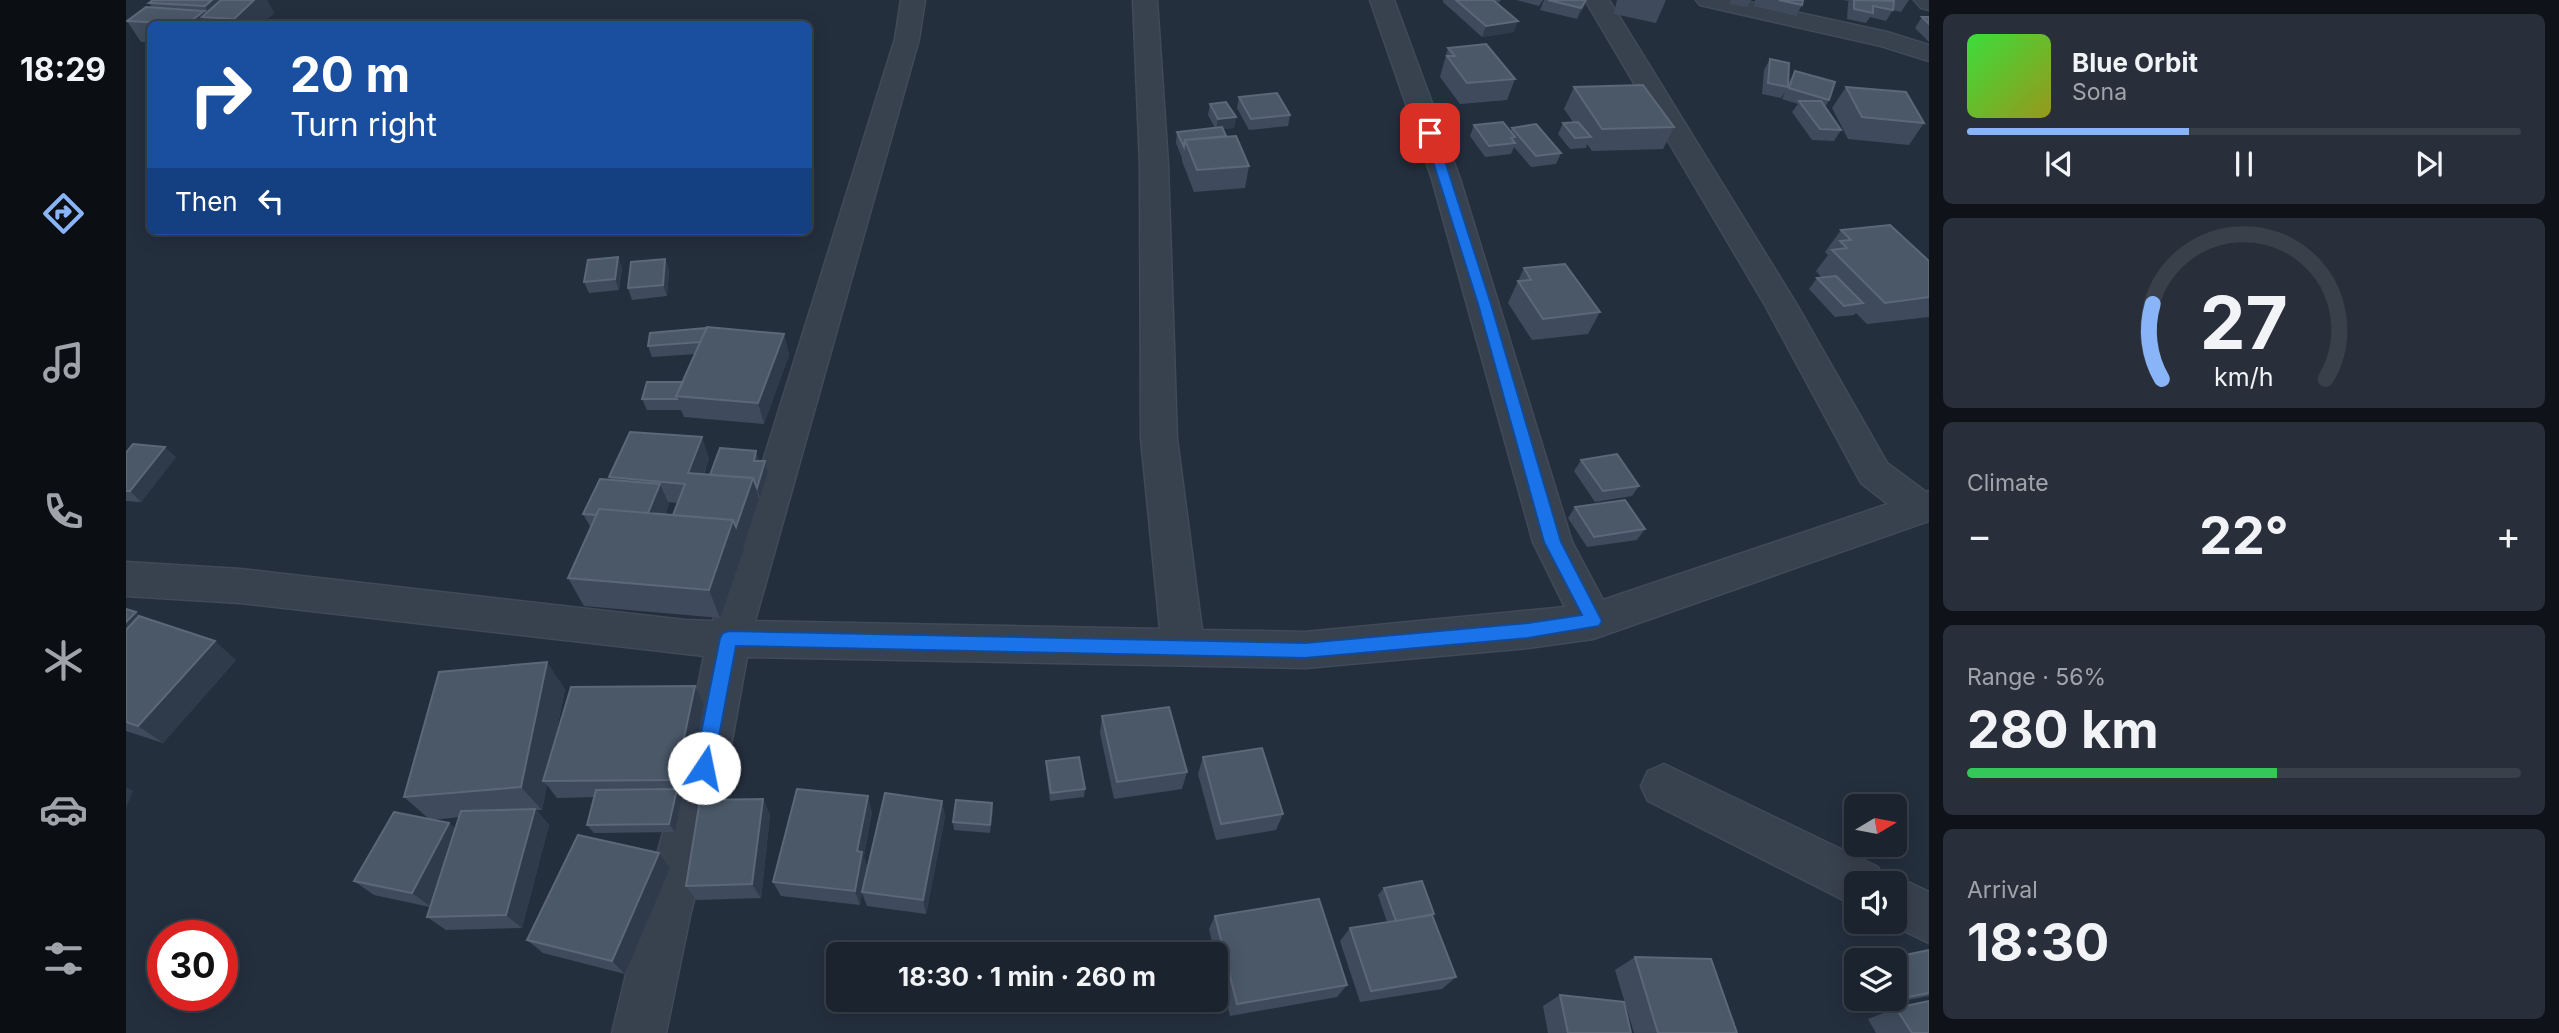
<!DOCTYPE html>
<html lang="en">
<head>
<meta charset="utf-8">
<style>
	:root { --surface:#1b232e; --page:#282f3a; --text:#f1f3f6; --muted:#a0a4aa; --line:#39404a; --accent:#8ab4f8 }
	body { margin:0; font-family:Inter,sans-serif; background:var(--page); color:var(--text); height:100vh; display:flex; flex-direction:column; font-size:26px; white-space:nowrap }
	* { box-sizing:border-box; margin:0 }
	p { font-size:23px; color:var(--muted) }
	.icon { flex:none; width:38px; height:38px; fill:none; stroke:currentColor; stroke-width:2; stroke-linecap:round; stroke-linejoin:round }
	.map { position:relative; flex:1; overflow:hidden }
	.drawer { display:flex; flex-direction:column; gap:14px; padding:14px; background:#0f1319; width:630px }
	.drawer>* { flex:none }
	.guide { position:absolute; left:21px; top:21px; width:665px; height:214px; border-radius:10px; box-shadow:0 4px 18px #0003,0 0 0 2px var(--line); background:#1a4fa0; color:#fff; overflow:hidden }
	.needle { width:46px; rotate:80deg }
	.fabs { position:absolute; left:1718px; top:794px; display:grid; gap:14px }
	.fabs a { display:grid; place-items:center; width:63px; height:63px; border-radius:10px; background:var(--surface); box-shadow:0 4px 18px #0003,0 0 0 2px var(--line); font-size:35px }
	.speed { position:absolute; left:21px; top:920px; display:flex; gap:14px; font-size:35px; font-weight:700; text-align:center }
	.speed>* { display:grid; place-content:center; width:91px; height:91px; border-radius:50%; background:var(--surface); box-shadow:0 4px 18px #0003,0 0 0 2px var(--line); line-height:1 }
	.speed .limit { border:10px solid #d22; background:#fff; color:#111 }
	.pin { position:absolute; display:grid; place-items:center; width:60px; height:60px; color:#fff; margin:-30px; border-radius:14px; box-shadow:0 4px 10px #0006 }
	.me { position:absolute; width:77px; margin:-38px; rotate:11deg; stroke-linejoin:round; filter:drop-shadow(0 0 5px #0008) }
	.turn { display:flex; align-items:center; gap:24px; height:147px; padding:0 28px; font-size:32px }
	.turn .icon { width:91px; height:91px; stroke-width:2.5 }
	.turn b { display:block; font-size:49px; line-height:60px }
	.then { display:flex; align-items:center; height:66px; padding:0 28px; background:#0003; gap:14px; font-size:26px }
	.big { font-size:52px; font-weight:700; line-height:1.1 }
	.drawer .widget { flex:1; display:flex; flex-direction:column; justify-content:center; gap:10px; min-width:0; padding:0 24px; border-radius:10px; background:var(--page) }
	.drawer .dial { align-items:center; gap:0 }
	.dial svg { height:182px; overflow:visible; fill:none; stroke:var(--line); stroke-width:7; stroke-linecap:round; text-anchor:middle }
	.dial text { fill:var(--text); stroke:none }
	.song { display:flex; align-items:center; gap:21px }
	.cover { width:84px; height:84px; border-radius:10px; background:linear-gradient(135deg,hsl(120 70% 55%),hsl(60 70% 35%)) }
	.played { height:7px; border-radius:4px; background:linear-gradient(90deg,var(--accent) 40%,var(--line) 40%) }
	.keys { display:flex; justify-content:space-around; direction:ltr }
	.heat { display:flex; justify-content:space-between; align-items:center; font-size:38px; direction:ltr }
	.charge { height:10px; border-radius:5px; background:linear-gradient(90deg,#34c759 56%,var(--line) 0) }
	.trip { position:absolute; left:700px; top:942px; width:402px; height:70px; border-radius:10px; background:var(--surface); box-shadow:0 4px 18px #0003,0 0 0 2px var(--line); font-weight:700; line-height:70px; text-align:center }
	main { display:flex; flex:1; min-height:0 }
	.dock { display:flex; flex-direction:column; width:126px; justify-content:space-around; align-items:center; background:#0b0e12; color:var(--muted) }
	.dock .icon { width:49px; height:49px }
	.dock .active { color:var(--accent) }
	.dock b { font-size:32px; color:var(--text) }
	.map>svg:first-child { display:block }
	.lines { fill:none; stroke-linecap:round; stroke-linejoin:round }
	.minor-casing { stroke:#414a57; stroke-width:3 }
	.minor { fill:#38414e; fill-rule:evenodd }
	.wall { fill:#3f4b5c; fill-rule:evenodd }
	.shaded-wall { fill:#2f3b4b }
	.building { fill:#4b5868; stroke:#5c6777; stroke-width:2 }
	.route { fill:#1a73e8; stroke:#114b97; stroke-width:2 }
</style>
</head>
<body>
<main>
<nav class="dock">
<b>18:29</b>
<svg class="icon active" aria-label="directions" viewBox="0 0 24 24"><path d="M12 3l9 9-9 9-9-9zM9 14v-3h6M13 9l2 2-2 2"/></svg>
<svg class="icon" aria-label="music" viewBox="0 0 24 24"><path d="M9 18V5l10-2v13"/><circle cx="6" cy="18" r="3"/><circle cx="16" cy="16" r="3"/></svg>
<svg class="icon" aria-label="phone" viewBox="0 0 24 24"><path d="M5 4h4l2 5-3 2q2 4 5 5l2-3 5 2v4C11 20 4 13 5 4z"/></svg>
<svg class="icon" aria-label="climate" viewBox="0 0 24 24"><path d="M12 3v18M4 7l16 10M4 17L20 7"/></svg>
<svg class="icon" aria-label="car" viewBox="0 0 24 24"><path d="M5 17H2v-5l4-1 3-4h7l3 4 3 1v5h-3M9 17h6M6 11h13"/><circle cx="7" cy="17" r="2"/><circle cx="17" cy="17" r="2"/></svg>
<svg class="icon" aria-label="filters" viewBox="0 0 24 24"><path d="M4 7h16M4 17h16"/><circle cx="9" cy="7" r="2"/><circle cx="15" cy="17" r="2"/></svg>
</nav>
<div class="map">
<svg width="1803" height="1033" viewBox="0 0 1803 1033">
	<rect width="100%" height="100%" fill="#242f3e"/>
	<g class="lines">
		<defs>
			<path id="minor" d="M775 0H799L793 39 629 621 1034 629 1015 439 1014 164 1007 0H1031L1042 164 1051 439 1076 630 1179 632 1439 607 1407 542 1306 179 1244 0H1268L1334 179 1446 542 1477 600 1762 504 1735 483 1639 305 1459 0H1483L1671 305 1761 463 1800 492 1803 491V521L1467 639 1402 648 1179 668 621 657 601 768 564 916 540 1033H486L514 916 555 768 578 656 114 603 0 596V562L114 569 559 620 587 621 769 39Z
				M1570 0H1614L1761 32 1803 45V61L1755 46 1574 5Z
				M1788 0H1803V10L1795 8Z
				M1538 764 1752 867 1758 881 1769 876 1803 892V943L1759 922H1769V884H1731V907L1522 801 1515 786 1522 771Z"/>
		</defs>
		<use href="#minor" class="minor-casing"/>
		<use href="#minor" class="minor"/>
	</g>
	<path class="wall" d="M27 0H141L148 13 136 24H24V42H15L1 21 26 7 23 3Z
		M1317 0H1375L1373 2 1368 1 1388 32 1356 37 1317 2Z
		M1390 0H1417L1413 6Z
		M1418 0H1461L1451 19 1414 10Z
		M1491 0H1540L1530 23 1488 14Z
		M1605 0H1625L1621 7 1604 4Z
		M1629 0H1677L1676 5 1670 16 1628 6Z
		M1717 0H1783L1775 12 1767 10 1760 21 1744 17 1740 23 1721 19 1722 3 1723 1Z
		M1796 17H1803V42L1789 28Z
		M1322 48 1389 79 1381 100 1334 104 1314 77Z
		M1644 59 1662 84 1669 71 1703 100 1699 107 1715 130 1708 141 1686 140 1666 112 1672 104 1656 99 1659 92 1655 98 1636 94 1638 70Z
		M1448 87 1548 127 1537 149 1466 151 1461 144 1460 148 1444 149 1432 134 1437 123 1447 122 1438 109Z
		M1720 87 1798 123 1783 145 1722 139 1706 108Z
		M1113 97 1164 115 1162 126 1123 130 1111 108Z
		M1084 104 1110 117 1108 128 1096 129 1100 136 1123 166 1119 188 1068 192 1056 161V158L1050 143 1051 132 1089 128 1082 115Z
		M1348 125 1384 131 1386 128 1435 153 1430 164 1405 167 1388 147 1385 154 1359 157 1344 136Z
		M1715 230 1803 261V317L1741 324 1730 313 1728 315 1709 317 1683 289 1691 278H1696L1690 271 1702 255 1699 252Z
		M492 257 496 269 493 290 463 293 458 282Z
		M539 259 543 270 541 296 506 300 502 288Z
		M1398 268 1474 312 1462 334 1406 340 1382 303Z
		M658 334 663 355 638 424 558 417 555 410H521L516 399 557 382 569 354 526 357 522 346Z
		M0 450 1 451 50 457 15 502 0 501Z
		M583 458 578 474 584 475 633 461H639L642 472 594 618 458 606 442 578 465 528 457 514 484 479 483 477ZM542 502 552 503 547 515 539 514 543 504Z
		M1455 460 1513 486 1506 496 1469 502 1448 471Z
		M1449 507 1519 529 1511 540 1461 547 1442 518Z
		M0 609 110 660 37 743 0 731Z
		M569 686 578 704 560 796 555 797 556 798 549 832 468 833 461 825 468 797 431 798 421 785 416 810H410L423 825 396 928 320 930 301 917 304 907 248 895 228 881 303 819 278 797 439 689 429 740ZM333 817 329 828 307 820Z
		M976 716 1061 772 1056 789 988 799 974 733Z
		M1077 757 1157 814 1150 830 1090 840 1072 774Z
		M920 761 959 789 958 797 924 801 920 769Z
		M637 799 644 815 635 898 570 900 560 886Z
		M816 801 819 817 800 914 741 906 736 893 734 905 655 896 647 882 746 812 738 856 741 867Z
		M866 803 867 811 864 833 828 830 827 822Z
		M533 853 544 868 499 974 417 953 401 940Z
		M1258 888 1308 914 1306 916 1330 977 1316 989 1234 1002 1214 941 1224 928 1261 922 1252 895Z
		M1089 916 1221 985 1211 997 1104 1016 1090 960V954H1089L1083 929Z
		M1803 950V996L1757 1005 1753 999H1769V961Z
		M1509 957 1611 1033H1508L1489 970Z
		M1434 995 1505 1033H1422L1417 1006Z
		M1770 1008 1803 1033H1750L1742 1019Z"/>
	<path class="shaded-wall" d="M86 0H116L85 17 79 6Z
		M128 0H141L148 13 136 24H111L108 19Z
		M1460 0 1459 6 1451 19 1455 8Z
		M78 11 82 17H76L80 24H61Z
		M1392 21 1388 32 1356 37 1360 26Z
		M1110 117 1108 128 1090 130 1092 119Z
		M492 257 496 269 493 290 489 279Z
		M539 259 543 270 541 296 537 285Z
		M658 334 663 355 638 424 632 403Z
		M576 437 583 458 570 493 562 473Z
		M39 447 50 457 15 502 4 491Z
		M630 451 634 462 628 461Z
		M639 461 642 472 634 498 631 488Z
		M627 478 633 499 617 548 610 527Z
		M534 484 543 504 529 540 520 520Z
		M607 520 618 549 594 618 583 590Z
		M10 612 33 631 0 666V622Z
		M89 641 110 660 37 743 12 726Z
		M421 662 439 689 421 781H417L421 785 416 810 395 787Z
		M569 686 578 704 560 796 549 780Z
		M0 787 7 791 0 808Z
		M551 789 556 798 549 832 543 824Z
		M742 796 746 812 738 856 741 867 734 905 729 891 731 851Z
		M637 799 644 815 635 898 626 884Z
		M816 801 819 817 800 914 797 900Z
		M866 803 867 811 864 833V825Z
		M409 809 423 825 396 928 380 915Z
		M323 823 341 839 305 907 286 893Z
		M533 853 544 868 499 974 486 961Z"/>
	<path class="building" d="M27 0H86L79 6 23 3Z
		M95 0H128L108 19 76 17Z
		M1330 0H1367L1392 21 1360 26Z
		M1422 0H1460L1455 8Z
		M1653 0H1677L1676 5Z
		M1728 0 1768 1 1767 10 1747 6V13L1728 9Z
		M20 7 78 11 61 24 1 21Z
		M1796 17H1803V24Z
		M1360 44 1389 79 1341 83 1321 56H1329L1322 48Z
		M1644 59 1663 63 1662 87 1642 83Z
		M1669 71 1709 82 1703 100 1663 88Z
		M1517 85 1548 127 1476 129 1448 87Z
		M1720 87 1780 92 1798 123 1736 117Z
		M1151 93 1164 115 1125 119 1113 97Z
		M1673 101H1695L1715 130 1694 129Z
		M1100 102 1110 117 1092 119 1084 104Z
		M1377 122 1389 137 1385 138 1389 143 1363 146 1348 125Z
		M1452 122 1465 137 1449 138 1437 123Z
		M1410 124 1435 153 1410 156 1386 128Z
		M1096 127 1100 136 1059 140 1058 147 1051 132Z
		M1110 136 1123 166 1071 170 1059 140Z
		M1764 225 1803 261V297L1759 303 1706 250 1721 248 1714 241 1725 240 1715 230Z
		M492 257 489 279 458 282 462 260Z
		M539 259 537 285 502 288 505 262Z
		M1439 264 1474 312 1417 319 1392 281 1405 280 1398 268Z
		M1710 276 1737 303 1718 306 1691 278Z
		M581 327 658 334 632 403 550 396Z
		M581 328 574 342 522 346 524 333Z
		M521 382H557L550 396 551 399H516Z
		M504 432 576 437 562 473 627 478 610 527 607 520 547 515 559 484 483 477Z
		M7 444 39 447 4 491H0V453Z
		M594 448 630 451 628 461H639L631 488 627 478 584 475Z
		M1491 454 1513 486 1477 491 1455 460Z
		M474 479 534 484 522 513 473 509 470 515 457 514Z
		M1499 500 1519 529 1468 537 1449 507Z
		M473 509 607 520 583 590 442 578Z
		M0 609 10 612 0 622Z
		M13 616 89 641 12 726 0 722V630Z
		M421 662 395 787 278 797 313 672Z
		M569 686 549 780 417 781 445 687Z
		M1043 707 1061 772 991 782 976 716Z
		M1136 748 1157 814 1095 824 1077 757Z
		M953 757 959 789 925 793 920 761Z
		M551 789 543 824 461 825 470 790Z
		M671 789 742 796 731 851 736 852 729 891 647 882Z
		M759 793 816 801 797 900 736 892Z
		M637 799 626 884 560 886 574 800Z
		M830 800 866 803 864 825 827 822Z
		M409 809 380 915 301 917 335 811Z
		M268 812 323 823 286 893 228 881Z
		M452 835 533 853 486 961 401 940Z
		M1296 881 1308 914 1270 921 1258 888Z
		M1193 899 1221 985 1111 1004 1089 916Z
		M1306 915 1330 977 1245 991 1224 928Z
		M1803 950V993L1772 999 1769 995V961H1750Z
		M1509 957 1585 959 1611 1033H1532Z
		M1434 995 1498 1002 1505 1033H1442Z
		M1803 1001V1033H1786L1770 1008Z"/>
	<path class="route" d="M1304 130 1310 133 1365 304 1435 542 1476 621 1473 626 1402 638 1179 658 610 646 587 768 584 774 578 777 571 774 568 768 594 638 597 633 603 631 1179 643 1402 623 1456 615 1418 542 1352 304 1298 133Z"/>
</svg>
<div class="fabs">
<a><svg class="needle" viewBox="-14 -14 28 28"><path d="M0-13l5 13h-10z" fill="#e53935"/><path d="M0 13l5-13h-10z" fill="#a0a4aa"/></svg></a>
<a><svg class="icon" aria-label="sound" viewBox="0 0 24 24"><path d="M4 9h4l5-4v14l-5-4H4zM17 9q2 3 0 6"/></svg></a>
<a><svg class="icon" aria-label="layers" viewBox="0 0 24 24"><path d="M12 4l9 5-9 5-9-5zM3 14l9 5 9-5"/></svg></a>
</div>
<div class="speed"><div class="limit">30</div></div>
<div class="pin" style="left:1304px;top:133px;background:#d93025"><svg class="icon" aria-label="arrive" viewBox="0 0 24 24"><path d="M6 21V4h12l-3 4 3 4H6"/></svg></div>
<svg class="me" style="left:578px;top:768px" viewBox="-20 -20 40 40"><circle r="19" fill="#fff"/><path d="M0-13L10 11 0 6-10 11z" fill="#1a73e8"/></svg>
<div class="trip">18:30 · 1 min · 260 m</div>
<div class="guide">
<div class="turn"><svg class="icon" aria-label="right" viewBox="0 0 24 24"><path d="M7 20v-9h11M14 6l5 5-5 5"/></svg><div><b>20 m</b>Turn right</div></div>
<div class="then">Then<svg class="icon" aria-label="left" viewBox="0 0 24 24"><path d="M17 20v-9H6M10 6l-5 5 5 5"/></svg></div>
</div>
</div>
<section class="drawer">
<div class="widget">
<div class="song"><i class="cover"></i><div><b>Blue Orbit</b><p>Sona</p></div></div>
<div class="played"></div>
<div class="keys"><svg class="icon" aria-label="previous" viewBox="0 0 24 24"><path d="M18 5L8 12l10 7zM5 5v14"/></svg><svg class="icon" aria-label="pause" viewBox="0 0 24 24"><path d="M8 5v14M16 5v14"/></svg><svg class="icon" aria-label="next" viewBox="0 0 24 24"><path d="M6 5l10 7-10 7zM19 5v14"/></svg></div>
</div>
<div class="widget dial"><svg viewBox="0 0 100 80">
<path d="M14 69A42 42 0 1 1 86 69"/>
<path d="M14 69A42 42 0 0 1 10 36" stroke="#8ab4f8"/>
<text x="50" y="56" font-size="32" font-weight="700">27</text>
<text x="50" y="72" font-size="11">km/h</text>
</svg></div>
<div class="widget"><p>Climate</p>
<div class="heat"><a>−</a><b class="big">22°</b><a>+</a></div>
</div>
<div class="widget"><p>Range · 56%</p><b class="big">280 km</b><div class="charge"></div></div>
<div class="widget"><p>Arrival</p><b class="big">18:30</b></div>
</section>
</main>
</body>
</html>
